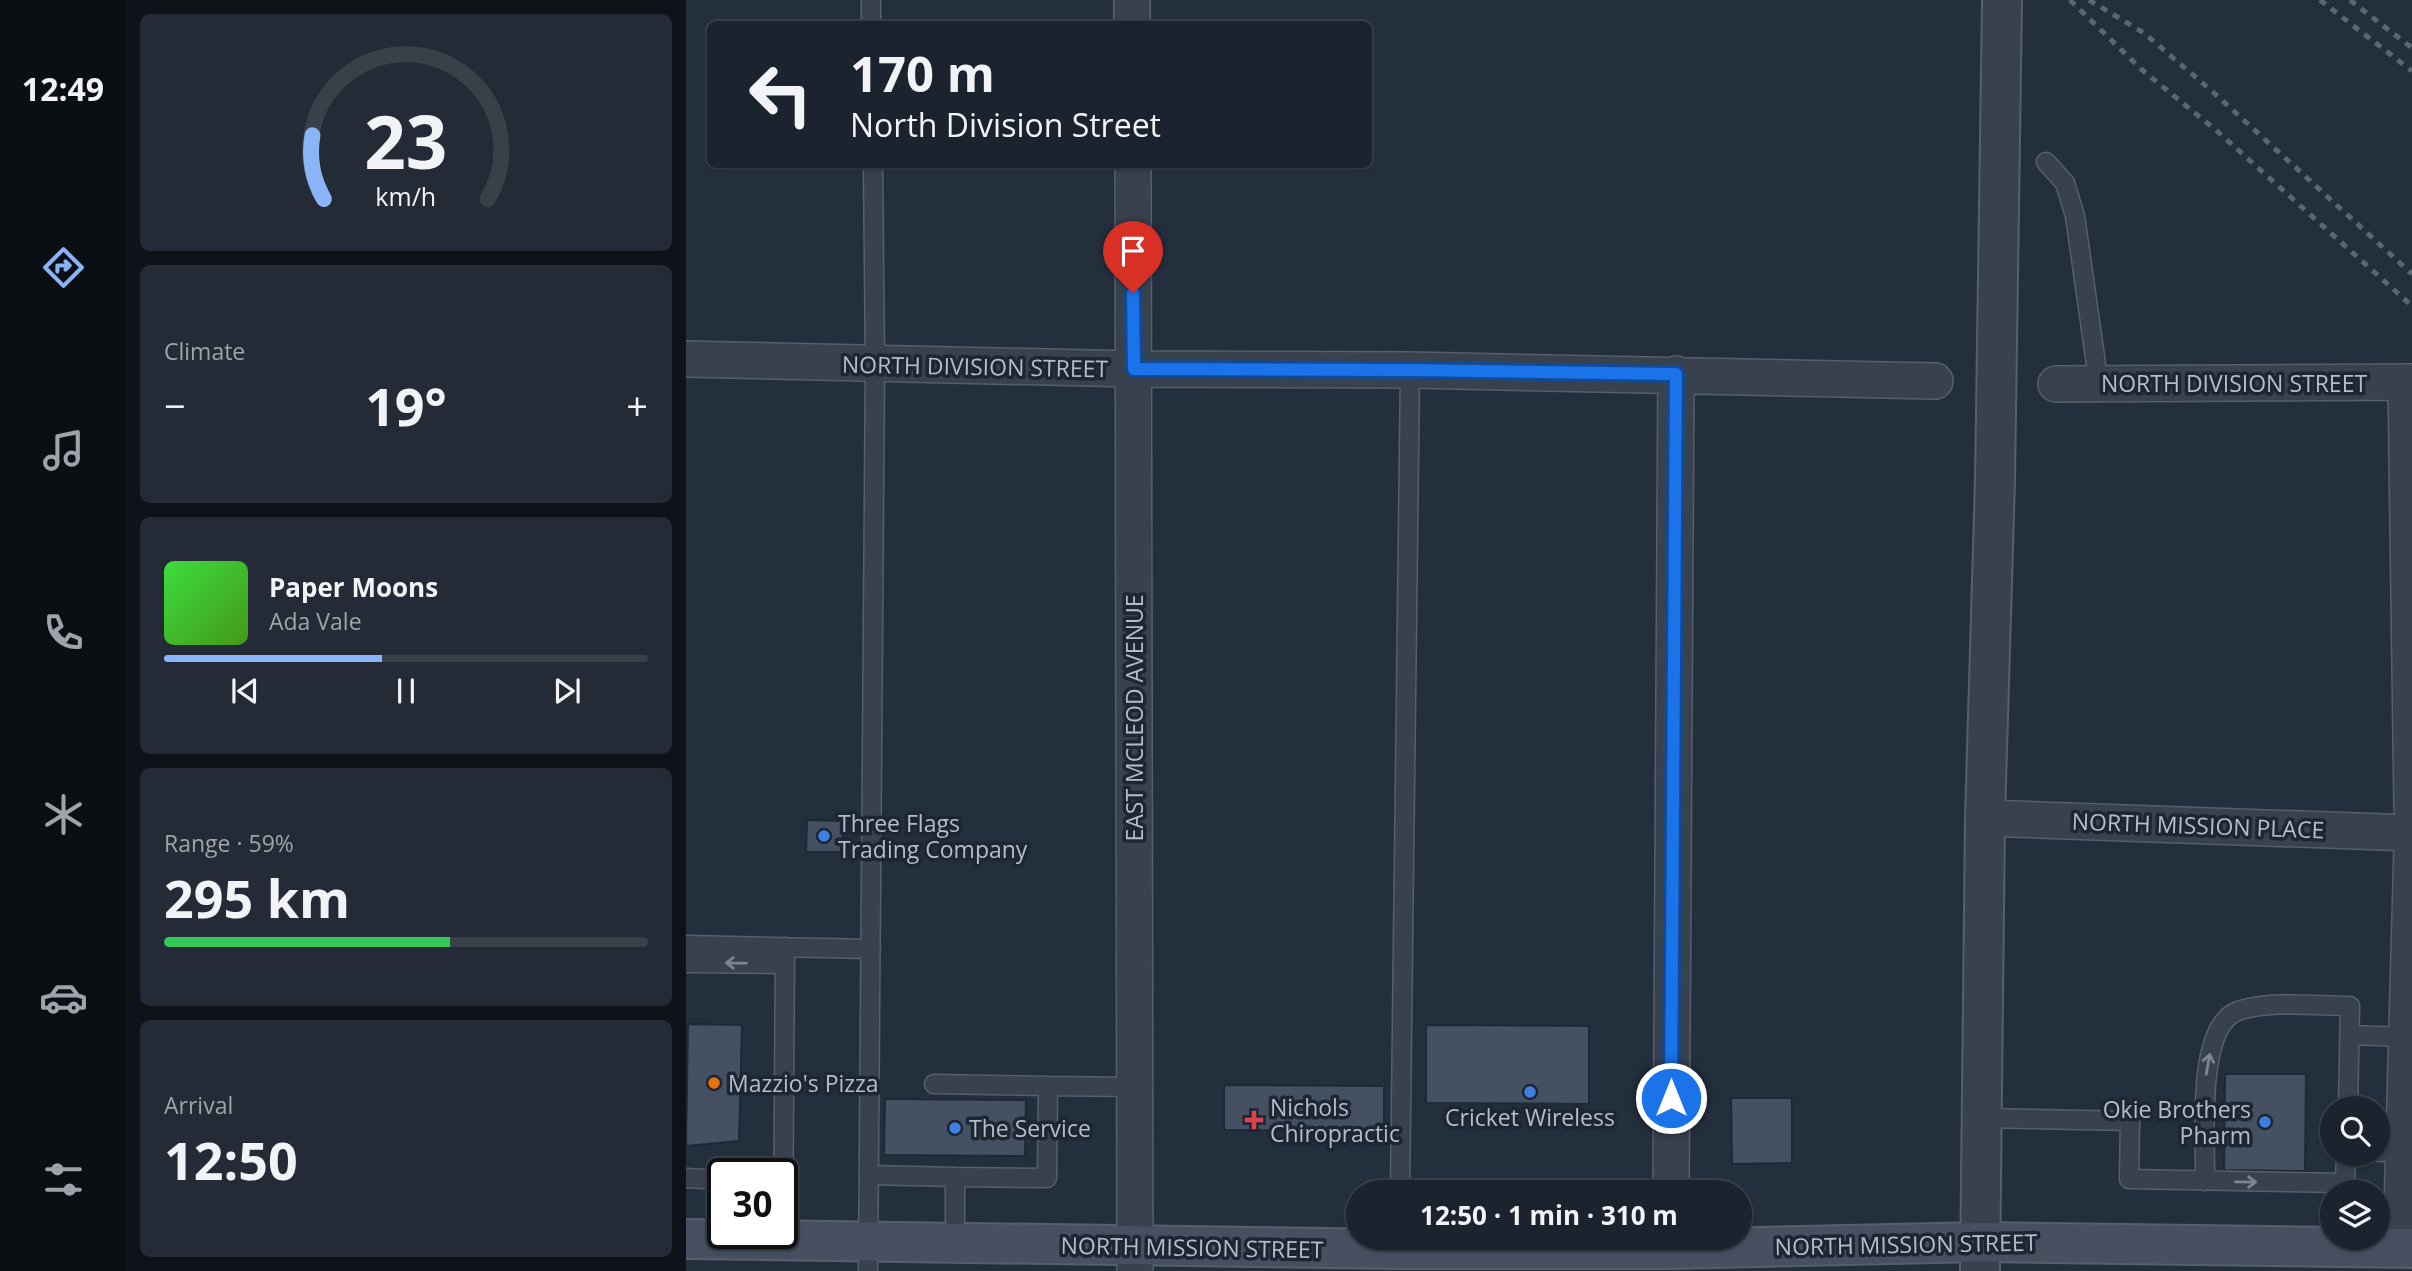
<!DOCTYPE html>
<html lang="en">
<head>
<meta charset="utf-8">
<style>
	:root { --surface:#1b232e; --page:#242b36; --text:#f1f3f6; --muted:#a0a4aa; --line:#39404a; --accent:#8ab4f8 }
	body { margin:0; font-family:"Open Sans",sans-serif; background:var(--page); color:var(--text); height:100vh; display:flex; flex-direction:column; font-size:26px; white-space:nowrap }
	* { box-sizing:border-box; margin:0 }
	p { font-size:23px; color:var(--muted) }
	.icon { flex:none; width:38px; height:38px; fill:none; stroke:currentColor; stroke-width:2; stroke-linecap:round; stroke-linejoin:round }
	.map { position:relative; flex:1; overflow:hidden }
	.drawer { display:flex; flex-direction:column; gap:14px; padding:14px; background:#0f1319; width:560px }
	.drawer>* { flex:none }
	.top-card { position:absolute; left:21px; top:21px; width:665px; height:147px; border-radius:10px; box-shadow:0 2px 5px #0004,0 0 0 2px var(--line); background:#1b232e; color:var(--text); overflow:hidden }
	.controls { position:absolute; left:1634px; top:1096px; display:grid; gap:14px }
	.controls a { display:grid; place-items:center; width:70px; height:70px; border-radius:50%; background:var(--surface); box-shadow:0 2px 5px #0004,0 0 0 2px var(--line); font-size:35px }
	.speed { position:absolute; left:21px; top:1158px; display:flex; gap:14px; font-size:35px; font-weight:700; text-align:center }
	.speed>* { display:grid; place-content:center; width:91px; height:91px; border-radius:50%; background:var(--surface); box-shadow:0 2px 5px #0004,0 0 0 2px var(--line); line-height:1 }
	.speed .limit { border:4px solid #111; border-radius:10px; background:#fff; color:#111 }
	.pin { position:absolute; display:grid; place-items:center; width:60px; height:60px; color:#fff; margin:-72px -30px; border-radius:50% 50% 50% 0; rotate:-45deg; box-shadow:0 0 7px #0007 }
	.pin .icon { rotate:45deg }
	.me { position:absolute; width:77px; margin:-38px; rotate:0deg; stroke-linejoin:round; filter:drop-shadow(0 0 5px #0008) }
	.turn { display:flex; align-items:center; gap:24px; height:147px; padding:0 28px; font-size:32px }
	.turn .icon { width:91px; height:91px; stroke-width:2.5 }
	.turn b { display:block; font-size:49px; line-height:60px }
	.big { font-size:52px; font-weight:700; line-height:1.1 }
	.drawer .card { flex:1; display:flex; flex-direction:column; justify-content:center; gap:10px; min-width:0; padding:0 24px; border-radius:10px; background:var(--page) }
	.drawer .dial { align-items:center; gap:0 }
	.dial svg { height:182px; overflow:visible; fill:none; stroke:var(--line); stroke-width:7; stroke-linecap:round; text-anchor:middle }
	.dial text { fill:var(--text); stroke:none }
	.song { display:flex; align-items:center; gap:21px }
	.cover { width:84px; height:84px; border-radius:10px; background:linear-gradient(135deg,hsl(120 70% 55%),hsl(100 70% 35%)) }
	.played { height:7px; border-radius:4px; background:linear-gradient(90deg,var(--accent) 45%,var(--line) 45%) }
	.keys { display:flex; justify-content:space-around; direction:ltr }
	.heat { display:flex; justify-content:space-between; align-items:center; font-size:38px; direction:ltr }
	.charge { height:10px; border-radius:5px; background:linear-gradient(90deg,#34c759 59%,var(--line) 0) }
	.trip { position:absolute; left:660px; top:1180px; width:406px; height:70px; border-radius:35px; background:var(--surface); box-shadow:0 2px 5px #0004,0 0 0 2px var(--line); font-weight:700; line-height:70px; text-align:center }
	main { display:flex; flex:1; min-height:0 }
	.menu { display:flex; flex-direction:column; width:126px; justify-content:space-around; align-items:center; background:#0b0e12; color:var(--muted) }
	.menu .icon { width:49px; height:49px }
	.menu .selected { color:var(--accent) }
	.menu b { font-size:32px; color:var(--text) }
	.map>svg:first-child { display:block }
	.building { fill:#455162; stroke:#1f2835; stroke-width:2 }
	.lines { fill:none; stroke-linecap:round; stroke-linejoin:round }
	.service-casing { stroke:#565f6c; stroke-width:21 }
	.minor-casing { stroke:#565f6c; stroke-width:38 }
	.tertiary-casing { stroke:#565f6c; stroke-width:42 }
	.secondary-casing { stroke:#565f6c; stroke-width:42 }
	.service { stroke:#38414e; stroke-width:18 }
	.minor { stroke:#38414e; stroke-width:35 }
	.tertiary { stroke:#38414e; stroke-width:38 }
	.secondary { stroke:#465061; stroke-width:38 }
	.rail { stroke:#5a6575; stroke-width:5; stroke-dasharray:7 7; stroke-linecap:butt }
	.oneway { stroke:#7c8592 }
	.route-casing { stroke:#114b97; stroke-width:18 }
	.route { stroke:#1a73e8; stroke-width:12 }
	.shop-dot { fill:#3f7fe0; stroke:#1d2633; stroke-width:2.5 }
	.food-dot { fill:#e8710a; stroke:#1d2633; stroke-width:2.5 }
	.health-dot { fill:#e0444e; stroke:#1d2633; stroke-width:2.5 }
	.labels { text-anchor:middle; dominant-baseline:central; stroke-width:7; stroke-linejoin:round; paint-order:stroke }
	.street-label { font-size:23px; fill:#b4bcc9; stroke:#1d2633 }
	.poi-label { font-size:23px; fill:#b4bcc9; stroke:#1d2633; text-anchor:start }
</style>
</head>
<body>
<main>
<nav class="menu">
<b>12:49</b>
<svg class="icon selected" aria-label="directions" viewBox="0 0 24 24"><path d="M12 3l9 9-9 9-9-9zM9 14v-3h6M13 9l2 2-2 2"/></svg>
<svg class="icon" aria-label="music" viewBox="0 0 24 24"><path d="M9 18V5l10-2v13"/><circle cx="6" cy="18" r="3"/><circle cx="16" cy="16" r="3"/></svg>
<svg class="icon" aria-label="phone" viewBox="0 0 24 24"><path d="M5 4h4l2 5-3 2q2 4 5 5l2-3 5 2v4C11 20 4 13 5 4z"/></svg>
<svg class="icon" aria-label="climate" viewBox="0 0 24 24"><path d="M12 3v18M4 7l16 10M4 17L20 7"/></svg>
<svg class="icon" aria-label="car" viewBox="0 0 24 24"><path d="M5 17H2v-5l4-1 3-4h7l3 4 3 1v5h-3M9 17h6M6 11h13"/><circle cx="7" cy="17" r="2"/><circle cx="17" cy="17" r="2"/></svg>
<svg class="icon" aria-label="filters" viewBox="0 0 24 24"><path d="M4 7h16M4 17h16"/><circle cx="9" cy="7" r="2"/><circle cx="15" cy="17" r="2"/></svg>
</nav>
<section class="drawer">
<div class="card dial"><svg viewBox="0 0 100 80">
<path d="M14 69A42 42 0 1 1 86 69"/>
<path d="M14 69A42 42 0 0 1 9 41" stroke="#8ab4f8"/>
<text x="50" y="56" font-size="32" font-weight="700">23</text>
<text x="50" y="72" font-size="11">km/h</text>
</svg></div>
<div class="card"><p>Climate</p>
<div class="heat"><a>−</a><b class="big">19°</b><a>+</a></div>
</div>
<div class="card">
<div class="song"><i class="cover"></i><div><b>Paper Moons</b><p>Ada Vale</p></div></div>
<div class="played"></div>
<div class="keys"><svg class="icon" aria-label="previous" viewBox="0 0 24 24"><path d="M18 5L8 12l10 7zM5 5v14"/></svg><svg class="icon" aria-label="pause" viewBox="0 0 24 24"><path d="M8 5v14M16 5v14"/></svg><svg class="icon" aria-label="next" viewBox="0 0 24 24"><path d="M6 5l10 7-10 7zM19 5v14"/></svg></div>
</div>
<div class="card"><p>Range · 59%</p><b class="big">295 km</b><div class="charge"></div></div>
<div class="card"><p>Arrival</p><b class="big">12:50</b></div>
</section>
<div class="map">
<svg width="1726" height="1271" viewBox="0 0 1726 1271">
	<rect width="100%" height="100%" fill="#242f3e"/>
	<path class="building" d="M121 820 157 821 156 852H120Z
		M2 1024 56 1025 53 1141 0 1146Z
		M740 1025 903 1026V1104L740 1103Z
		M1539 1074H1620L1619 1171 1538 1170Z
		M538 1085 698 1086V1131L538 1130Z
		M1045 1098H1106V1163L1046 1164Z
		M199 1099 340 1100 339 1156 198 1155Z"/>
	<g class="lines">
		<defs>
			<path id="service" d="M185 0V24
				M1360 162 1379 183 1389 216 1413 385
				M0 945 185 949
				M0 963 99 964
				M1664 1035 1720 1037
				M248 1084 362 1086
				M1296 1118 1444 1121 1443 1179 1659 1183 1660 1153
				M1692 1152H1717
				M183 1175 269 1177
				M0 1178 37 1180
				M1519 1181C1520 1143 1509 1026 1552 1011 1584 1000 1631 1006 1664 1006L1662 1108
				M714 1192 724 370
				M97 1241 99 947
				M269 1244V1177L361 1178 362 1086 449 1087
				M182 1271 189 364 187 164"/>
			<path id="minor" d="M446 0V24
				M447 164 449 1271
				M0 359 448 369 724 370 1249 381
				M1720 382 1726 809
				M1370 384 1726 382
				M1299 818 1726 833
				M985 1192 990 374
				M1715 1248 1726 845"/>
			<path id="tertiary" d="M1294 1271 1299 818 1309 480 1316 0"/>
			<path id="secondary" d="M0 1239 714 1249H984L1295 1242 1726 1248"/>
		</defs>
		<use href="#service" class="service-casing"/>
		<use href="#minor" class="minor-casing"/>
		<use href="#tertiary" class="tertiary-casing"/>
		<use href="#secondary" class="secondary-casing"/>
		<use href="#service" class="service"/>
		<use href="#minor" class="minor"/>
		<use href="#tertiary" class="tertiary"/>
		<use href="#secondary" class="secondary"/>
		<path class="rail" d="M1384 0 1455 69 1531 131 1726 306
			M1403 0 1458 33 1527 92 1726 274
			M1634 0 1726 71
			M1664 0 1726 48"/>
	</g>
	<defs><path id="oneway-shaft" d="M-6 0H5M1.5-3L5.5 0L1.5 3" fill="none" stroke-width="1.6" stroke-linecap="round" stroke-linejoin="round" transform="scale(1.75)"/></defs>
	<g class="oneway">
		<use href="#oneway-shaft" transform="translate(50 963) rotate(-179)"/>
		<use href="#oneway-shaft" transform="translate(1522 1064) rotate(-80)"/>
		<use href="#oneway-shaft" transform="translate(1560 1182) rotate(1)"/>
	</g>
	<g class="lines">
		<defs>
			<path id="route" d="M447 293 448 369 724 370 990 374 985 1098"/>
		</defs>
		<use href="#route" class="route-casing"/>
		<use href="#route" class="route"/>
	</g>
	<g class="shop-dot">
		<circle cx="138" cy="836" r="7"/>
		<circle cx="844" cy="1092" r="7"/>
		<circle cx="1579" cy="1122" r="7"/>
		<circle cx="269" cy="1128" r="7"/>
	</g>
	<circle class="food-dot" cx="28" cy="1083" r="7"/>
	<path class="health-dot" d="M564.5 1109.5h7v7h7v7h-7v7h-7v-7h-7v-7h7z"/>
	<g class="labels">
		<g class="street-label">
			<text transform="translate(289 366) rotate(1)">NORTH DIVISION STREET</text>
			<text x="1548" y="383">NORTH DIVISION STREET</text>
			<text transform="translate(448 718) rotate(-90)">EAST MCLEOD AVENUE</text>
			<text transform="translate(1512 825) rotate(2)">NORTH MISSION PLACE</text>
			<text transform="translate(1220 1244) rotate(-1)">NORTH MISSION STREET</text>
			<text transform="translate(506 1247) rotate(1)">NORTH MISSION STREET</text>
		</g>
		<g class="poi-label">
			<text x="152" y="823">Three Flags<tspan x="152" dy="26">Trading Company</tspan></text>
			<text x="42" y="1083">Mazzio's Pizza</text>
			<text x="584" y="1107">Nichols<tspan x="584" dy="26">Chiropractic</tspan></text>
			<text x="1565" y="1109" text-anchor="end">Okie Brothers<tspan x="1565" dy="26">Pharm</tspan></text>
			<text x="844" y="1117" text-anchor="middle">Cricket Wireless</text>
			<text x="283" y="1128">The Service</text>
		</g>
	</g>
</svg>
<div class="controls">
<a><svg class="icon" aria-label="search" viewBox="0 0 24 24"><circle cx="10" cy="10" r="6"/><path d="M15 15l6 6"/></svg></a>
<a><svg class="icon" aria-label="layers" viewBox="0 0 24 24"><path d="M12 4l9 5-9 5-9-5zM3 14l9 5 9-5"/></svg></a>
</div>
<div class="speed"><div class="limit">30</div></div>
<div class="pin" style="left:447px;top:293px;background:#d93025"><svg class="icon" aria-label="arrive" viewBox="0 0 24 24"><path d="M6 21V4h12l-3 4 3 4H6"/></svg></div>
<svg class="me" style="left:985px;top:1098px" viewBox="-20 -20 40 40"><circle r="17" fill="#1a73e8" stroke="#fff" stroke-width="3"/><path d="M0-11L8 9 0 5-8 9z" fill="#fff"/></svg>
<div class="trip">12:50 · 1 min · 310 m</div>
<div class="top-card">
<div class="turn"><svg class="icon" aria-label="left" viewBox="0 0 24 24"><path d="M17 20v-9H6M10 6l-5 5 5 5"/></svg><div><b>170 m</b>North Division Street</div></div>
</div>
</div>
</main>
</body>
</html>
